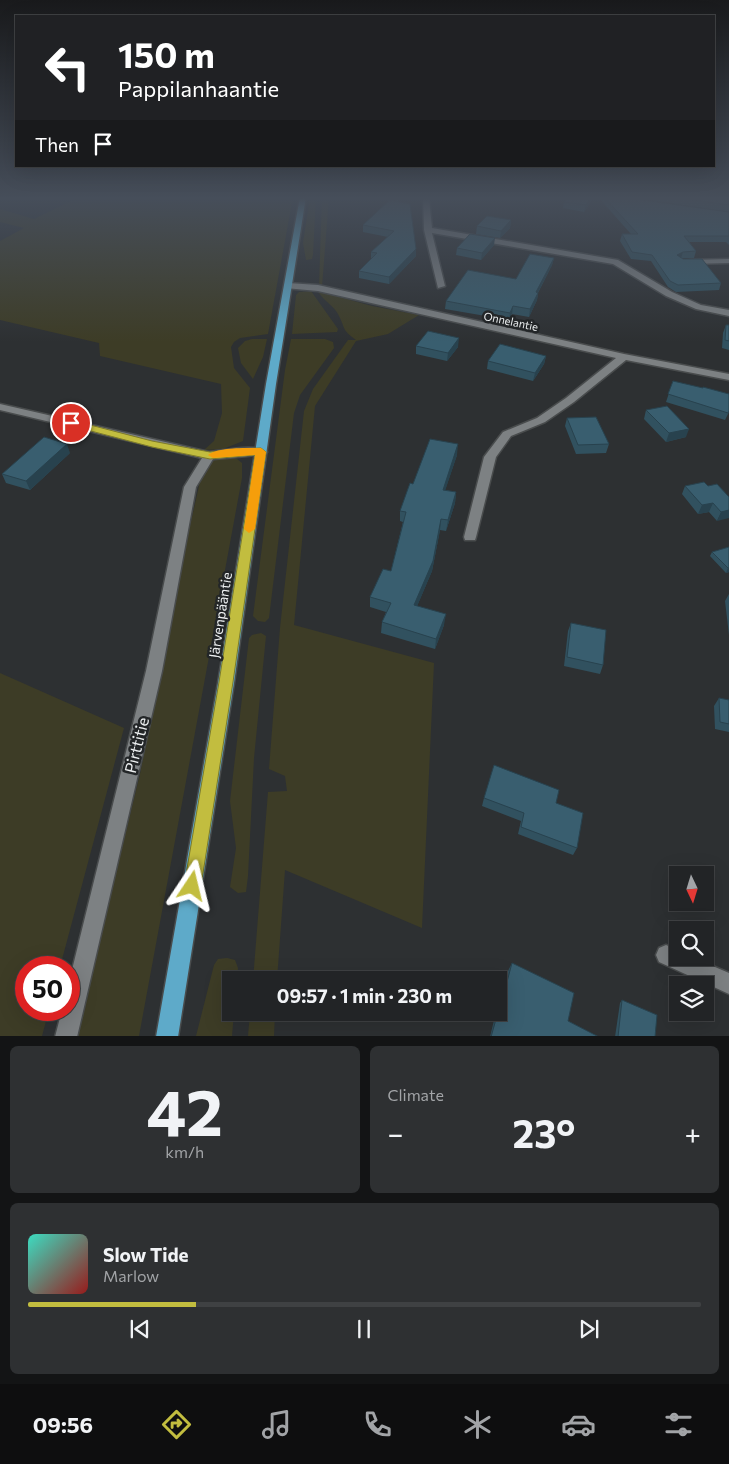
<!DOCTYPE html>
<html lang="en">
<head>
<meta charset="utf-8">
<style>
	:root { --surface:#222426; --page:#2e3032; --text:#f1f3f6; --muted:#a2a4a7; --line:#3f4143; --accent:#c2bd3f }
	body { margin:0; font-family:Commissioner,sans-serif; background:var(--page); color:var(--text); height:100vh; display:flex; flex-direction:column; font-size:19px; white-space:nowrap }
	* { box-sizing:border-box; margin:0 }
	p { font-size:16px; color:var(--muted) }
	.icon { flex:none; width:28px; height:28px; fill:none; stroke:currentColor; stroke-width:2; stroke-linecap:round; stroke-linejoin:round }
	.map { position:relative; height:1036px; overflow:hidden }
	.details { display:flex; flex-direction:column; gap:10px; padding:10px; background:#131415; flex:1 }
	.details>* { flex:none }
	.hud { position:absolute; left:15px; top:15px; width:700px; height:152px; border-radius:0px; box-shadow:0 5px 20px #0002,0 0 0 1px var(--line); background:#202124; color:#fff; overflow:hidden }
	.needle { width:32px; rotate:176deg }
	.controls { position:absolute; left:669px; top:866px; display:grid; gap:10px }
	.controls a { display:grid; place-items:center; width:45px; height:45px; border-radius:0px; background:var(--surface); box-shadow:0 5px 20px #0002,0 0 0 1px var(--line); font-size:25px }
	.speed { position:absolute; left:15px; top:956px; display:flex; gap:10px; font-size:25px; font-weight:700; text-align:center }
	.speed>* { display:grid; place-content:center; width:65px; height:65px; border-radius:50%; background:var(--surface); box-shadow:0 5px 20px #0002,0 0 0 1px var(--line); line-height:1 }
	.speed .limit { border:8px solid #d22; background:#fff; color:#111 }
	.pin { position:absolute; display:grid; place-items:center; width:42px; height:42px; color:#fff; margin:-21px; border:2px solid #fff; border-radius:50%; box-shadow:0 1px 5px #0007 }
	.me { position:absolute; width:55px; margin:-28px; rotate:10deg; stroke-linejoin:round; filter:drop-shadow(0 0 4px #0008) }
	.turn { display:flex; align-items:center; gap:18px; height:105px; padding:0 20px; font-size:22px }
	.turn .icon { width:65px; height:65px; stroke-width:2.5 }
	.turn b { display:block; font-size:35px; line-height:42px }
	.then { display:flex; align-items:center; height:48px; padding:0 20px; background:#0003; gap:10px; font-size:19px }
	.big { font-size:38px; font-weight:700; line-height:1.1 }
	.details .widget { flex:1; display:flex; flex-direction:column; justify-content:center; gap:8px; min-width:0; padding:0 18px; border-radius:8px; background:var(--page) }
	.details .dial { align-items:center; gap:0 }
	.dial b { font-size:65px; line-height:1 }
	.song { display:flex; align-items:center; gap:15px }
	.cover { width:60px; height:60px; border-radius:8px; background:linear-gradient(135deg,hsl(170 70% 55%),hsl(0 70% 35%)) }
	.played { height:5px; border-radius:2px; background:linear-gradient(90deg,var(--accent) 25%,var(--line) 25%) }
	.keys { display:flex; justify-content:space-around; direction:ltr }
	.heat { display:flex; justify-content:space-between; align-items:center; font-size:28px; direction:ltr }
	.details .tiles { flex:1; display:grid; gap:10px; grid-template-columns:1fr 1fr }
	.widget:last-child { grid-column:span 2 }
	.trip { position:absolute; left:222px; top:971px; width:285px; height:50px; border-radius:0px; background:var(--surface); box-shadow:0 5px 20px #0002,0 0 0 1px var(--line); font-weight:700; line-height:50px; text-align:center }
	.menu { display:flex; height:80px; justify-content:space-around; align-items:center; background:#0e0e0f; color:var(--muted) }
	.menu .icon { width:35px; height:35px }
	.menu .active { color:var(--accent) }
	.menu b { font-size:22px; color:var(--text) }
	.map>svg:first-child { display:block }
	.green { fill:#3d3c26 }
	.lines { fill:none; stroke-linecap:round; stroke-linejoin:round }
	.minor-casing { stroke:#494c4d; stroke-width:3 }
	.major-casing { stroke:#494c4d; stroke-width:3 }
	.minor { fill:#7d8183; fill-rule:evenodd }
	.major { fill:#5eaac9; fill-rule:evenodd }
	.wall { fill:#31515f }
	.shaded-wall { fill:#28424e }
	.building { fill:#395e6f; stroke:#28424e }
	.route { fill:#c2bd3f; stroke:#7e7b29 }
	.slow { fill:#f59e0b }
	.labels { text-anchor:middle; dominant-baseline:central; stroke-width:5; stroke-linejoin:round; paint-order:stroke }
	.far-street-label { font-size:11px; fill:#eceff0; stroke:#232628 }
	.street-label { font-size:14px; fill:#eceff0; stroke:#232628 }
	.near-street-label { font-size:16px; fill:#eceff0; stroke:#232628 }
</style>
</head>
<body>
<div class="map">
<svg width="729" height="1037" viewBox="0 0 729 1037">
	<rect width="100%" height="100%" fill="#2d3032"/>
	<path class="green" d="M79 197H293L268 334 240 338 234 342 231 347 234 368 250 388 243 441 223 449 204 450 214 441 222 413 221 384 100 356 99 343 0 320V241L24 228 0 222V209L34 219Z
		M310 197H316L313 255 312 259 306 260 303 243Z
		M322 197H329L322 287 319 286Z
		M311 291 338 329 337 332 292 334 296 295 299 292Z
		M321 292 372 306 419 315 388 334 356 341 315 406 294 625 434 663 422 928 285 870 277 980H253L268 792 287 791 285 776 269 769 280 628 304 411 313 389 348 340H356C341 329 346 329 338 314 334 306 324 301 319 293Z
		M252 339H267L263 357 253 379 241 363 238 348 245 341Z
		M291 339H325L333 342 334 348 300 395 294 413 269 618 265 622 258 621 253 616 285 370Z
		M227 457 237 459 242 463V478L139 1036 76 1037 140 774 185 548 201 477 212 461Z
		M261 633 266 636 254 758 248 876 246 892 238 893 230 887 236 848 230 801 249 638 252 635Z
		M0 673 124 728 60 967 26 968V1010H49L42 1036H0Z
		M227 958 235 960 238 968 237 980H231V1012L234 1013 232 1036H196L214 965 218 959Z
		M250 1013H275L274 1036H248Z"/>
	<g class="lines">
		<defs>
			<path id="minor" d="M423 197H429L432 228 618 260 672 292 701 305 729 310V316L696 309 666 296 613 264 432 233 445 286 438 288 424 230Z
				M729 259V263L689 264 685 262 689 260Z
				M288 283 318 285 624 354 729 374V380L626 360 574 402 545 422 511 436 496 457 476 537 475 540H465L464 537 484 457 503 432 537 418 566 398 616 358 318 291 285 288V284Z
				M0 404 209 452C222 451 258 443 267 452 262 456 223 458 213 459L196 487 162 671 77 1037H55L62 1010H69V982L146 671 184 487 202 458 0 410Z
				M666 945 678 950V958H694L729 973V994L659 962 656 955 659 948Z"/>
			<path id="major" d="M300 197H306L276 384 234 683 178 1037H156L218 683 266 384Z"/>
		</defs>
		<use href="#minor" class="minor-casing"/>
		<use href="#major" class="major-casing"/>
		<use href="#minor" class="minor"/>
		<use href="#major" class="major"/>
	</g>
	<path class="wall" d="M366 197H404L399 202 416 249V256L389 284 359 278V271L371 259V252L388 237 363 232V225L389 201Z
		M568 197H594L584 212 563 208 564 202Z
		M598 197H621L729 212V245L726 242H689L696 251 694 258H682L721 283 719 290 676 292 668 287 651 261 631 259 620 241 622 234H631Z
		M631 197H729V212Z
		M511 220 510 228 500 238 476 234 477 226Z
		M494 245 481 260 456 255 457 248Z
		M554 258 552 265 538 293 537 300 529 317 512 314 509 320 445 309 446 301 516 279Z
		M726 325H729V350L722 348 723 333Z
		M416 346 458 347 447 361 416 354Z
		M546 356 544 364 533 381 487 369 488 361Z
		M673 381 729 412 725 420 666 402Z
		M646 410 686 437 666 442 644 419Z
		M567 418 609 444 606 453 576 454 565 426Z
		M70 453 30 490 6 483 2 474Z
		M457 455 445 490 456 492 455 503 446 531 440 530 432 571 417 606 444 625 435 649 381 633 382 622 386 612 370 607V597L391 571 403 522 400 521V511L413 484Z
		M685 486H708L729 497 717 521 709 512 698 514 682 494Z
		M729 547V572L726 573 710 556 712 552Z
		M729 594V635L725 601Z
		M571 623 603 665 600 674 564 666 568 631Z
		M719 698 729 700V732L715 729 714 706Z
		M484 798 556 803 577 848 573 855 518 834 521 821 482 806Z
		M512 963 568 1021 599 1037H490L496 1012H499V1004L508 971Z
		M622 1000 655 1037H615L620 1003Z"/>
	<path class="shaded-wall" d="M399 197H404L398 202Z
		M591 197H594L584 212 586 205Z
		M511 220 510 228 500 238 501 231Z
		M495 238 494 245 481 260 482 253Z
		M416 249V256L389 284V277Z
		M683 252 681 258 677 255Z
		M554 258 552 265 534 300 536 292Z
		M538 293 537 300 529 317 530 309Z
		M513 306 512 314 509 320 510 313Z
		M459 338 458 347 447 361 448 353Z
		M546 356 544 364 533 381 535 373Z
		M689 429 686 437 666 442 669 433Z
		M67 444 70 453 30 490 26 481Z
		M458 444 457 455 442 500 443 490Z
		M456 492 455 503 446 531 448 520Z
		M713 503 709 512 698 514 702 505Z
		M729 510V518L717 521 721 512Z
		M441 519 440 530 432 571 413 616 414 605Z
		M728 568H729V572L726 573Z
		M446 614 444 625 435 649 436 639Z"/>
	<path class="building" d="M568 197H591L586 205 564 202Z
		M604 197H621L729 212V236H684L696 251 683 252 677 255 683 259H702L721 283 678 285 670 281 652 255 632 252 622 234H638Z
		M673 197H729V205Z
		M390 200 410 204 416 249 389 277 359 271 377 253 371 252 394 231 363 225Z
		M487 216 511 220 501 231 477 226Z
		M470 234 495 238 482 253 457 248Z
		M530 254 554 258 536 292 538 293 530 309 513 306 510 313 446 301 468 270 516 279Z
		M726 325H729V341L725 340Z
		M428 331 459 338 448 353 416 346Z
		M500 344 546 356 535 373 488 361Z
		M673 381 703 388V387L729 394V411L728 413 668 394Z
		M667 406 689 429 669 433 646 410Z
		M596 417 609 444 578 445 567 418Z
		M44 437 67 444 26 481 2 474Z
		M430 439 458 444 443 490 456 492 448 520 441 519 433 561 414 605 446 614 436 639 382 622 391 603 370 597 383 569 391 571 406 512 400 511 410 483 413 484Z
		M704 482 708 486 717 484 729 497V510L721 512 713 503 702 505 685 486Z
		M729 547V568H728L712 552Z
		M571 623 606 630 603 665 567 657Z
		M719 698 729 700V724L720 722Z
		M494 765 559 790 556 803 583 813 577 848 521 827 524 813 484 798Z
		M512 963 574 993 568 1021 599 1037H491L498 1012H499Z
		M622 1000 657 1015 655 1037H618Z"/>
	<linearGradient id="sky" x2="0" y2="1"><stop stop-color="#191a1c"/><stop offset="0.58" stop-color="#464e5a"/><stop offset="1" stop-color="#464e5a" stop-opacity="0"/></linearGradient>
	<rect width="729" height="342" fill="url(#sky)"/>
	<path class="route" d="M71 420 152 441 210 452 237 449 261 448 266 452 233 682 201 886 199 892 192 894 186 892 184 886 219 682 255 455 210 459 152 447 68 425 66 423Z"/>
	<path class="slow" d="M261 448 266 452 255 529 249 533 244 529 255 455 213 458 208 455C217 447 248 448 261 448Z"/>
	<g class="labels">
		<g class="far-street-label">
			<text transform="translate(511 321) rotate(12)">Onnelantie</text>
		</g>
		<g class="street-label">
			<text transform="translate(220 615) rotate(-81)">Järvenpääntie</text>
		</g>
		<g class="near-street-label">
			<text transform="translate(136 745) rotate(-76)">Pirttitie</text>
		</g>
	</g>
</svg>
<div class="controls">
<a><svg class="needle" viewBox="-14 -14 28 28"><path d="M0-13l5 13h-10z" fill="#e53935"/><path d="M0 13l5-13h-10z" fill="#a2a4a7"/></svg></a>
<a><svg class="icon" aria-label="search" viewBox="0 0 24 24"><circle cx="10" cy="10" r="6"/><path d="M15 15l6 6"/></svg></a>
<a><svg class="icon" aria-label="layers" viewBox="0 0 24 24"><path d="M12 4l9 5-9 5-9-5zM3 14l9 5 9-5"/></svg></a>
</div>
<div class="speed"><div class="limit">50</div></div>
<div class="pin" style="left:71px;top:423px;background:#d93025"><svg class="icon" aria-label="arrive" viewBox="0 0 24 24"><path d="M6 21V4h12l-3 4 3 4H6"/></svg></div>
<svg class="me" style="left:192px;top:886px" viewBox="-20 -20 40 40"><path d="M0-17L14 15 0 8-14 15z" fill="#c2bd3f" stroke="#fff" stroke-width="4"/></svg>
<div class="trip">09:57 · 1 min · 230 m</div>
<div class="hud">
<div class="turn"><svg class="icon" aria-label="left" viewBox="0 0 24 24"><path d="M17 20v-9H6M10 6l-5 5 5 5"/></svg><div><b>150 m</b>Pappilanhaantie</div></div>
<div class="then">Then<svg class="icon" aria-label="arrive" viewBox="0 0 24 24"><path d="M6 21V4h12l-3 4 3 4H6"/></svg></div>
</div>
</div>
<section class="details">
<div class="tiles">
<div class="widget dial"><b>42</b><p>km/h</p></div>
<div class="widget"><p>Climate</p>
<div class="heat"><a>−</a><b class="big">23°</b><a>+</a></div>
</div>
<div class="widget">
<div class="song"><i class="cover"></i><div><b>Slow Tide</b><p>Marlow</p></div></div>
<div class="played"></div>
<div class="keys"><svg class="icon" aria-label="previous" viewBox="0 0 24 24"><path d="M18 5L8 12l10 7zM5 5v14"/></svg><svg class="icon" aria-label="pause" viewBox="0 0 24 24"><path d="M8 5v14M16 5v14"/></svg><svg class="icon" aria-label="next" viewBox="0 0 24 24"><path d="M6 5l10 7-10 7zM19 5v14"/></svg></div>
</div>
</div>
</section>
<nav class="menu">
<b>09:56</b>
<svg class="icon active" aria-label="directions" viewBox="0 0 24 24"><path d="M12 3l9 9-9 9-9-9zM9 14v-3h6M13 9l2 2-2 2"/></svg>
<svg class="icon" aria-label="music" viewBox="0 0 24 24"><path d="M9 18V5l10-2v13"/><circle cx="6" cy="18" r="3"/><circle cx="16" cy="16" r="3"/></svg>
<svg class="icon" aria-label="phone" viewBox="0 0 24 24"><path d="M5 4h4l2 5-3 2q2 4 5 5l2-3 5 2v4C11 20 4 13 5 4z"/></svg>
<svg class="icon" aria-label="climate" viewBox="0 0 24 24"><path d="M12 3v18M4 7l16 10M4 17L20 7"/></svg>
<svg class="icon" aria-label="car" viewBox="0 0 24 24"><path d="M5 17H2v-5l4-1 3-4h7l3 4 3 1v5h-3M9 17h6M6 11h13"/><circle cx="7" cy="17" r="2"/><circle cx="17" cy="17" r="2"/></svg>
<svg class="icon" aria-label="filters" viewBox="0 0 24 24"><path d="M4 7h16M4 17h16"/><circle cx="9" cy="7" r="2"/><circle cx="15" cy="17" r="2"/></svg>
</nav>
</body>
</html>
